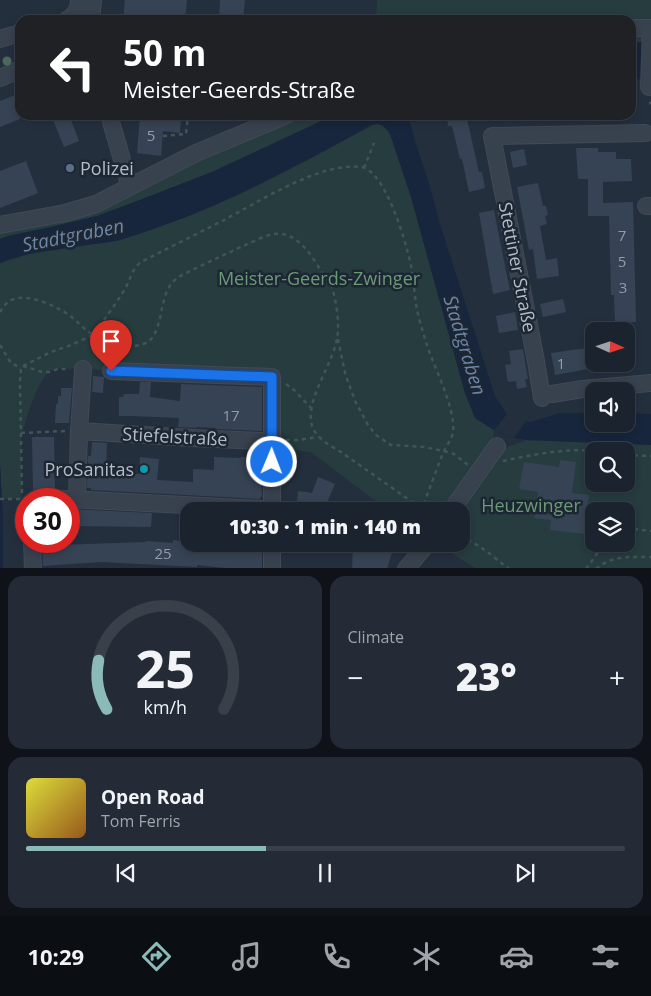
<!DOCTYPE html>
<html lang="en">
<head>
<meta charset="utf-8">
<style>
	:root { --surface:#1b232e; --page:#242b36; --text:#f1f3f6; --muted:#a0a4aa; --line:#39404a; --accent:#8bbbb9 }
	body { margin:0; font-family:"Open Sans",sans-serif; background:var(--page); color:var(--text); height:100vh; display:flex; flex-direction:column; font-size:19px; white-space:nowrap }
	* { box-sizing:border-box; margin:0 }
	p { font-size:16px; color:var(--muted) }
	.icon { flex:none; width:28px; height:28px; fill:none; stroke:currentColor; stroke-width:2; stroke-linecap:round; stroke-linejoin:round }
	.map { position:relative; height:568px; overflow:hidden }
	.sheet { display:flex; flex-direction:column; gap:8px; padding:8px; background:#0f1319; flex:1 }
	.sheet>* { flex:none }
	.hud { position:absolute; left:15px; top:15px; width:621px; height:105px; border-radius:15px; box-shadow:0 2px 8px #0003,0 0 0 1px var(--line); background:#202124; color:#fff; overflow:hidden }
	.needle { width:32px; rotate:93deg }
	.fabs { position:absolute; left:585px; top:322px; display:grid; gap:10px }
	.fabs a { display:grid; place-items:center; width:50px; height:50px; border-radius:10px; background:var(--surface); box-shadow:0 2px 8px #0003,0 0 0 1px var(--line); font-size:25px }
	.speed { position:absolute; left:15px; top:488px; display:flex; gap:10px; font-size:25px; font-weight:700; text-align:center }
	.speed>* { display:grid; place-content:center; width:65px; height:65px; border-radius:50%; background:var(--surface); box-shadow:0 2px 8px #0003,0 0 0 1px var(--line); line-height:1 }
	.speed .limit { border:8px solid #d22; background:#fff; color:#111 }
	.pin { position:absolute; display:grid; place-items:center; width:42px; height:42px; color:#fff; margin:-51px -21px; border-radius:50% 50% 50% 0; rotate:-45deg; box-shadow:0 0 5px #0007 }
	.pin .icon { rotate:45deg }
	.me { position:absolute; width:55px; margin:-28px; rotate:1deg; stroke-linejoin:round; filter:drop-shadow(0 0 4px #0008) }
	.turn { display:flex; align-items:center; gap:18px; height:105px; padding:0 25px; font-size:22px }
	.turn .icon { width:65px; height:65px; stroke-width:2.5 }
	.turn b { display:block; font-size:35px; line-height:42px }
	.big { font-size:38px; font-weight:800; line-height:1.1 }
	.sheet .card { flex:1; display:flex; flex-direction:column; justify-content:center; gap:8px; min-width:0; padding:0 18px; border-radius:15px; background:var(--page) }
	.sheet .dial { align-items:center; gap:0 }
	.dial svg { height:130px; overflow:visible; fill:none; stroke:var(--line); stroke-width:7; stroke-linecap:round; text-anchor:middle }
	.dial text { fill:var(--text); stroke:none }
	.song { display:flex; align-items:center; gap:15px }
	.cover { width:60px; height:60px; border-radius:8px; background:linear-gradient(135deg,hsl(60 70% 55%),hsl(30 70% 35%)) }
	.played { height:5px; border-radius:2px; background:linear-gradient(90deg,var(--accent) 40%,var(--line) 40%) }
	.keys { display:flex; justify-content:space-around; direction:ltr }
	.heat { display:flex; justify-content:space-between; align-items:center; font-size:28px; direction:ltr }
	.sheet .tiles { flex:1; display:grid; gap:8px; grid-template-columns:1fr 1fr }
	.card:last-child { grid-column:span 2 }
	.trip { position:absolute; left:180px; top:502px; width:290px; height:50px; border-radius:15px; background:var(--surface); box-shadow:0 2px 8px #0003,0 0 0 1px var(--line); font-weight:800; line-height:50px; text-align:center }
	.tabs { display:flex; height:80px; justify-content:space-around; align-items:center; background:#0b0e12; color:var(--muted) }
	.tabs .icon { width:35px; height:35px }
	.tabs .current { color:var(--accent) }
	.tabs b { font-size:22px; color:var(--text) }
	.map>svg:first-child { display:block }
	.green { fill:#263c3f; fill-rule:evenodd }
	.water { fill:#17263c }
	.pier { fill:#242f3e }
	.building { fill:#364354 }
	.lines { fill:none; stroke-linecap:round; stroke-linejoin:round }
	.minor-casing { stroke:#414a57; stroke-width:18 }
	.path { stroke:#3f5557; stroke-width:2.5; stroke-dasharray:4 4; stroke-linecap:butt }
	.minor { stroke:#38414e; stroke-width:16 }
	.tree { fill:#4b6a5d }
	.route-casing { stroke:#114b97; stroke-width:12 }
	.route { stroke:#1a73e8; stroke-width:9 }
	.service-dot { fill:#5c6f8a; stroke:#1d2633; stroke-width:2 }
	.culture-dot { fill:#0f9aa8; stroke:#1d2633; stroke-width:2 }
	.labels { text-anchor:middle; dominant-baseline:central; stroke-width:5; stroke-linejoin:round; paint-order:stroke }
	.number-label { font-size:15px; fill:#929caa }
	.poi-label { font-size:18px; fill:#b4bcc9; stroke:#1d2633; text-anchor:start }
	.street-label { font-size:18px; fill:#b4bcc9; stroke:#1d2633 }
	.park-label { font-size:18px; fill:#6b9a76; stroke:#1d2633 }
	.water-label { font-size:19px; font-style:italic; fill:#6d86a8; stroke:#1d2633 }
</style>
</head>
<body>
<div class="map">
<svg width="651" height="569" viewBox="0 0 651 569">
	<rect width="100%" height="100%" fill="#242f3e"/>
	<path class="green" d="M377 0H651V42H631V20H376Z
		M287 115H331L317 123 212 172 132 203 97 216 51 227 8 236 0 239V225L52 216Z
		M375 124C383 124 385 128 390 134L411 197 465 393 475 418 494 430 492 452 527 440 651 445V568H475L437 544H461V511H390L370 497 311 452 272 448V377L83 369C73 369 60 367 51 371 37 378 25 423 21 439L22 499H2L0 465V263L30 254 121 240 192 215 245 192 321 153ZM594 451H626V484H594ZM594 511H626V544H594Z"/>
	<path class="water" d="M631 42H651V80L631 79Z
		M331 115H410V122L415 141 431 190 439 221 495 396 507 414 524 421 531 422 560 413H594V424H626V413L651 414V445L527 440 514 438 494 430 475 418 465 393 411 197 390 134C385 126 380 122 371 125 292 169 210 213 123 239 113 242 103 243 93 244 62 249 29 251 0 263V239L8 236 51 227 97 216 132 203 212 172 317 123Z
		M0 465 3 519V569L0 568Z"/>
	<path class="pier" d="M507 414 526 421 514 438 494 430Z"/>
	<path class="building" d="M125 0H187L185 20H123Z
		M220 0H245L243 20H219Z
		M20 93V119L0 127V101Z
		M51 115H69L79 141 64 147Z
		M140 115H156V117L181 119 180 133 163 131 161 156 137 153Z
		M447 115H466L479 172H482L485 188 469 192 462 159H460L452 126H448Z
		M576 148H598V152H616V159H631L632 181 603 182V203L633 202 636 322 615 323 614 295H611L609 216H588V179H578Z
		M524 149 527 165 513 168 510 152Z
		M26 161 38 193 0 208V171Z
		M538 183 543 206H546L548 215 545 216 547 224 540 226 546 260 557 258 559 276 537 279 533 249 529 250 517 187Z
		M494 210 507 276 510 290 493 294 479 213Z
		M563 299 566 312 543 317 540 304Z
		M515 312 518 330 499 333 496 316Z
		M594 347V368L555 375 551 353Z
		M523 349 528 379H525L527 387 517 389 516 381 508 382 505 365 511 364 509 351Z
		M93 376 104 377 103 393 92 392Z
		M140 382H151L150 397 180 401 181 384 262 387V431L216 429V428L196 427V428L178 427 179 418 132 416H119V397H123L124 394H139Z
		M61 388H72L69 423H55L56 404H58V396H61Z
		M32 437H54L55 489 33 490Z
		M92 442 107 443 106 472 139 474 140 457 159 459 157 480 193 482V469L214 470V457L241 458V457H261L262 497H260V499L91 490V488H87L88 456H91Z
		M560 460 576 462 572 493 589 495 584 534 550 530 551 520 534 518 538 492 519 489 524 462 559 467Z
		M318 477 335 484 325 507 308 505 305 502 297 501 298 491 312 493Z
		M69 509 152 513 151 527 69 526Z
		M173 540 189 542V544H262V569H234L197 565V567L101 562 43 566 42 541H57V545L146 542V541L173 543Z
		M353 544 392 545 393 549 387 569H352Z"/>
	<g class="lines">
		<defs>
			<path id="minor" d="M67 20C75 15 79 10 79 0
				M91 20 93 0
				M631 28H651L649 87
				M0 39 20 33
				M0 78 20 69
				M109 115 130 187
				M646 206H651
				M0 225 65 213 96 204 196 153 287 115
				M111 371 272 377V511
				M552 394 583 389 651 383
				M542 398 536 361 492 136 645 133
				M79 431 192 438 262 441 272 440
				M35 499H64
				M69 499 300 511
				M77 499 79 431 83 369
				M451 511 497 446
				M32 541 33 569
				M272 569V544
				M406 569 427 544"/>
		</defs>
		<use href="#minor" class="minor-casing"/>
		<path class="path" d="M649 103H651
			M163 136 186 134 188 115
			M364 168 374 143
			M0 312C3 307 7 301 14 299 29 294 53 305 66 313 76 319 83 329 93 335 104 320 115 305 125 289 130 280 132 269 141 262 168 248 195 235 222 221 259 202 319 162 361 167 385 170 405 240 410 261 414 277 414 294 417 310 419 319 422 329 425 339 432 364 456 407 453 432 452 439 446 446 443 453 436 471 429 490 422 509
			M338 339 345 373 355 401 368 425 376 435 391 445 424 447 444 451 454 454 468 465
			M0 345 11 363 21 368
			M23 366 42 372H49L58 369H70
			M286 384 294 390 312 409
			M21 433 65 431
			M286 440H298L318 437
			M626 455 651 456
			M503 461C532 455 564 448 594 451
			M22 493 20 382 21 368 23 366 51 352 71 345 93 335C108 341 139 354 152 338 158 330 160 318 162 308 164 300 166 290 172 283 176 278 182 275 188 272 206 263 224 255 243 246 253 242 264 235 275 234 297 231 313 257 322 273 325 277 329 281 331 285 336 297 340 325 337 338 333 364 308 395 311 421 313 437 329 445 341 452L425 511
			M0 499H21
			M626 528 651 531
			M461 535 485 550 509 569
			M586 569 604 544
			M596 569C612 555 631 557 651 557"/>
		<use href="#minor" class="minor"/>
	</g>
	<circle class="tree" cx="7" cy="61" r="4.5"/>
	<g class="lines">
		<defs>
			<path id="route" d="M111 371 272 377V462"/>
		</defs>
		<use href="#route" class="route-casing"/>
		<use href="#route" class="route"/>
	</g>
	<circle class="service-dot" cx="70" cy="168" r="5"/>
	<circle class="culture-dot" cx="144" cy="469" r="5"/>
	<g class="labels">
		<g class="number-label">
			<text x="151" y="135">5</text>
			<text x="622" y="235">7</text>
			<text x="622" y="261">5</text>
			<text x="623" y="287">3</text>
			<text x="561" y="363">1</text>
			<text x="231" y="415">17</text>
			<text x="163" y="553">25</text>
		</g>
		<g class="poi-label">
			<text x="80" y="168">Polizei</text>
			<text x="134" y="469" text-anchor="end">ProSanitas</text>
		</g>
		<g class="street-label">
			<text transform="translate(518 267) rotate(79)">Stettiner Straße</text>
			<text transform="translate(175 436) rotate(3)">Stiefelstraße</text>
		</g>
		<g class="park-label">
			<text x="319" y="278">Meister-Geerds-Zwinger</text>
			<text x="531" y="505">Heuzwinger</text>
		</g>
		<g class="water-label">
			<text transform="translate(73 235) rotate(-11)">Stadtgraben</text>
			<text transform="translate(465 345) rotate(73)">Stadtgraben</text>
		</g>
	</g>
</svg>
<div class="fabs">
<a><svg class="needle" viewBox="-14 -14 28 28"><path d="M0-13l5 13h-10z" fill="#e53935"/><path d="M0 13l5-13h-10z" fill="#a0a4aa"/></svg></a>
<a><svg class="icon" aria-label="sound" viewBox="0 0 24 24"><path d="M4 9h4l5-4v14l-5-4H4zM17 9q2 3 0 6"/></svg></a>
<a><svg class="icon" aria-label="search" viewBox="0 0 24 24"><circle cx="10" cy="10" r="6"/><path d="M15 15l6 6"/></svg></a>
<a><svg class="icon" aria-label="layers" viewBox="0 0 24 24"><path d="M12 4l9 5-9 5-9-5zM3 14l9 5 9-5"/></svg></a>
</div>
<div class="speed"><div class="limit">30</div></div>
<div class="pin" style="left:111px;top:371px;background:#d93025"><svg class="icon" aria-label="arrive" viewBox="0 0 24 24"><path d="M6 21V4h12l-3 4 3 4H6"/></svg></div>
<svg class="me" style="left:272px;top:462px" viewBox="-20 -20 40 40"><circle r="17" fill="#1a73e8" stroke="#fff" stroke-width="3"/><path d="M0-11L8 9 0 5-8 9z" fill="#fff"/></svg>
<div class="trip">10:30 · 1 min · 140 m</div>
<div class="hud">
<div class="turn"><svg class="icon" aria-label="left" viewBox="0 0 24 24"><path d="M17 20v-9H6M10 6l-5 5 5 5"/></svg><div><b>50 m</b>Meister-Geerds-Straße</div></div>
</div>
</div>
<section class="sheet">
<div class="tiles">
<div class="card dial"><svg viewBox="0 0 100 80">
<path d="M14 69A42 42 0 1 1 86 69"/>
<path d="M14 69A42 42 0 0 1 9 39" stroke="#8bbbb9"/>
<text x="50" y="56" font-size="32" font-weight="700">25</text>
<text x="50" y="72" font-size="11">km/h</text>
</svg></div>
<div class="card"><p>Climate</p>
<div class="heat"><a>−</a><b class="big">23°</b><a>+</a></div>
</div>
<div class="card">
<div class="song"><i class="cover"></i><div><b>Open Road</b><p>Tom Ferris</p></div></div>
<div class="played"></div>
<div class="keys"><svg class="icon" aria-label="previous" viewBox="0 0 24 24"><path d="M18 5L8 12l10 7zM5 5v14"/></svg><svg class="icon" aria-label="pause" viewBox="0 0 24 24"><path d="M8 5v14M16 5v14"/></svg><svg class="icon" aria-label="next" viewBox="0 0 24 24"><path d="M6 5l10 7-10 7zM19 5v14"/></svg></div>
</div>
</div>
</section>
<nav class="tabs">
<b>10:29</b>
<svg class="icon current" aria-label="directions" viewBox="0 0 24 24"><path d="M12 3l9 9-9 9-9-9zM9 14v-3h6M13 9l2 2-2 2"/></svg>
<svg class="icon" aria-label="music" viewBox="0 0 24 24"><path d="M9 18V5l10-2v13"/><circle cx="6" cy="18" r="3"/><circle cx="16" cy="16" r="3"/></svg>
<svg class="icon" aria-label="phone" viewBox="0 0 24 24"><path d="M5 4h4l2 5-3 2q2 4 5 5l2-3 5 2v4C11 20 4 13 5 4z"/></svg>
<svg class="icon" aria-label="climate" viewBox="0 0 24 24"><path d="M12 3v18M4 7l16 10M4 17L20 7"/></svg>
<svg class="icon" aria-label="car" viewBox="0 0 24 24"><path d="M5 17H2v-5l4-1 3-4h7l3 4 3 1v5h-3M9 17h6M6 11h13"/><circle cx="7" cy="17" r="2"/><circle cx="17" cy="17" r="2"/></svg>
<svg class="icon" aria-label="filters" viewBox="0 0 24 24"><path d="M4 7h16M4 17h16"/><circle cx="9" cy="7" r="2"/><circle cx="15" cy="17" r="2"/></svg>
</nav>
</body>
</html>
